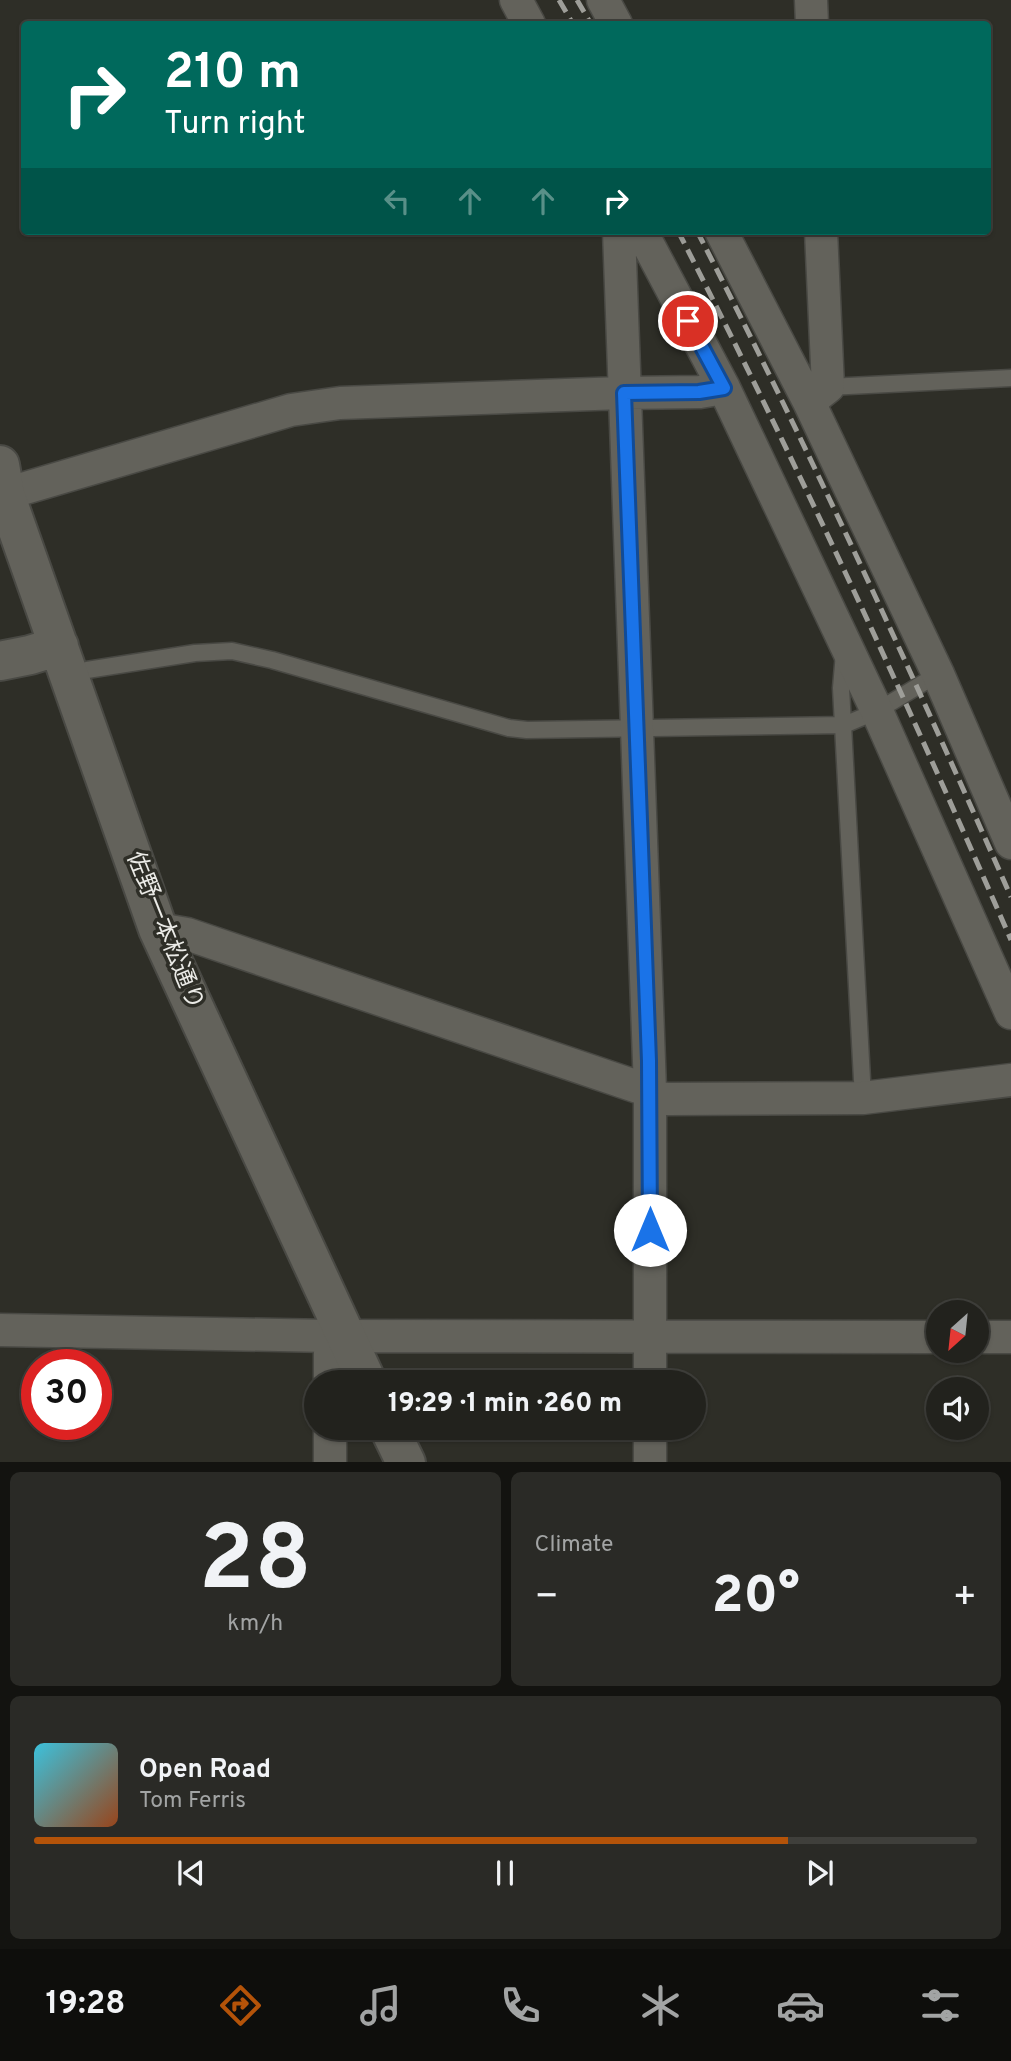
<!DOCTYPE html>
<html lang="en">
<head>
<meta charset="utf-8">
<style>
	:root { --surface:#22221d; --page:#2a2a26; --text:#f1f3f6; --muted:#a2a4a4; --line:#3f3f3b; --accent:#b45309 }
	body { margin:0; font-family:Overpass,"Noto Sans JP",sans-serif; background:var(--page); color:var(--text); height:100vh; display:flex; flex-direction:column; font-size:26px; white-space:nowrap }
	* { box-sizing:border-box; margin:0 }
	p { font-size:23px; color:var(--muted) }
	.icon { flex:none; width:38px; height:38px; fill:none; stroke:currentColor; stroke-width:2; stroke-linecap:round; stroke-linejoin:round }
	.map { position:relative; height:1462px; overflow:hidden }
	.side { display:flex; flex-direction:column; gap:10px; padding:10px; background:#131310; flex:1 }
	.side>* { flex:none }
	.guide { position:absolute; left:21px; top:21px; width:970px; height:214px; border-radius:7px; box-shadow:0 2px 5px #0004,0 0 0 2px var(--line); background:#00695c; color:#fff; overflow:hidden }
	.needle { width:46px; rotate:207deg }
	.fabs { position:absolute; left:926px; top:1300px; display:grid; gap:14px }
	.fabs a { display:grid; place-items:center; width:63px; height:63px; border-radius:50%; background:var(--surface); box-shadow:0 2px 5px #0004,0 0 0 2px var(--line); font-size:35px }
	.speed { position:absolute; left:21px; top:1349px; display:flex; gap:14px; font-size:35px; font-weight:700; text-align:center }
	.speed>* { display:grid; place-content:center; width:91px; height:91px; border-radius:50%; background:var(--surface); box-shadow:0 2px 5px #0004,0 0 0 2px var(--line); line-height:1 }
	.speed .limit { border:10px solid #d22; background:#fff; color:#111 }
	.pin { position:absolute; display:grid; place-items:center; width:60px; height:60px; color:#fff; margin:-30px; border:4px solid #fff; border-radius:50%; box-shadow:0 2px 7px #0007 }
	.me { position:absolute; width:77px; margin:-38px; rotate:0deg; stroke-linejoin:round; filter:drop-shadow(0 0 5px #0008) }
	.turn { display:flex; align-items:center; gap:24px; height:147px; padding:0 28px; font-size:32px }
	.turn .icon { width:91px; height:91px; stroke-width:2.5 }
	.turn b { display:block; font-size:49px; line-height:60px }
	.lanes { display:flex; align-items:center; height:66px; padding:0 28px; background:#0003; justify-content:center; gap:35px; direction:ltr }
	.lanes .off { opacity:.35 }
	.big { font-size:52px; font-weight:800; line-height:1.1 }
	.side .card { flex:1; display:flex; flex-direction:column; justify-content:center; gap:10px; min-width:0; padding:0 24px; border-radius:10px; background:var(--page) }
	.side .dial { align-items:center; gap:0 }
	.dial b { font-size:91px; line-height:1 }
	.song { display:flex; align-items:center; gap:21px }
	.cover { width:84px; height:84px; border-radius:10px; background:linear-gradient(135deg,hsl(190 70% 55%),hsl(20 70% 35%)) }
	.played { height:7px; border-radius:4px; background:linear-gradient(90deg,var(--accent) 80%,var(--line) 80%) }
	.keys { display:flex; justify-content:space-around; direction:ltr }
	.heat { display:flex; justify-content:space-between; align-items:center; font-size:38px; direction:ltr }
	.side .tiles { flex:1; display:grid; gap:10px; grid-template-columns:1fr 1fr }
	.card:last-child { grid-column:span 2 }
	.trip { position:absolute; left:304px; top:1370px; width:402px; height:70px; border-radius:35px; background:var(--surface); box-shadow:0 2px 5px #0004,0 0 0 2px var(--line); font-weight:800; line-height:70px; text-align:center }
	.tab-bar { display:flex; height:112px; justify-content:space-around; align-items:center; background:#0e0e0c; color:var(--muted) }
	.tab-bar .icon { width:49px; height:49px }
	.tab-bar .active { color:var(--accent) }
	.tab-bar b { font-size:32px; color:var(--text) }
	.map>svg:first-child { display:block }
	.lines { fill:none; stroke-linecap:round; stroke-linejoin:round }
	.service-casing { stroke:#494944; stroke-width:19 }
	.minor-casing { stroke:#494944; stroke-width:35 }
	.tertiary-casing { stroke:#494944; stroke-width:42 }
	.service { stroke:#63625b; stroke-width:16 }
	.minor { stroke:#63625b; stroke-width:32 }
	.tertiary { stroke:#63625b; stroke-width:38 }
	.rail { stroke:#9e9e99; stroke-width:5; stroke-dasharray:14 7; stroke-linecap:butt }
	.route-casing { stroke:#114b97; stroke-width:18 }
	.route { stroke:#1a73e8; stroke-width:12 }
	.labels { text-anchor:middle; dominant-baseline:central; stroke-width:7; stroke-linejoin:round; paint-order:stroke }
	.street-label { font-size:24px; fill:#ebebe7; stroke:#2e2e27 }
</style>
</head>
<body>
<div class="map">
<svg width="1011" height="1463" viewBox="0 0 1011 1463">
	<rect width="100%" height="100%" fill="#2e2e27"/>
	<g class="lines">
		<defs>
			<path id="service" d="M828 387 1011 378
				M844 653 841 688 863 1098
				M69 676 87 670 195 653 232 651 272 660 509 728 527 730 844 725 877 711 938 674"/>
			<path id="minor" d="M516 0 529 24
				M603 0 616 24
				M811 0 812 24
				M619 231 650 1089V1382
				M641 231 724 388 877 711 1011 1013
				M721 231 809 402 938 674 1011 843
				M809 402 828 387 821 231
				M5 494 291 410 340 403 623 393 700 392 724 388
				M158 929 187 934 638 1087 650 1089
				M650 1096 667 1099 863 1098 1011 1080
				M0 1330 330 1336 938 1337
				M330 1336V1382
				M976 1337H1011
				M330 1428V1463
				M650 1463V1428"/>
			<path id="tertiary" d="M0 465 5 494 158 929 367 1382
				M0 661 30 655 59 646
				M389 1428 406 1463"/>
		</defs>
		<use href="#service" class="service-casing"/>
		<use href="#minor" class="minor-casing"/>
		<use href="#tertiary" class="tertiary-casing"/>
		<use href="#service" class="service"/>
		<use href="#minor" class="minor"/>
		<use href="#tertiary" class="tertiary"/>
		<path class="rail" d="M559 0 573 24
			M577 0 591 24
			M678 231C797 463 907 701 1011 940
			M697 231C809 449 912 672 1011 897"/>
	</g>
	<g class="lines">
		<defs>
			<path id="route" d="M650 1230 649 1061 624 393 699 392 724 388 688 321"/>
		</defs>
		<use href="#route" class="route-casing"/>
		<use href="#route" class="route"/>
	</g>
	<g class="labels">
		<g class="street-label">
			<text transform="translate(164 931) rotate(68)">佐野一本松通り</text>
		</g>
	</g>
</svg>
<div class="fabs">
<a><svg class="needle" viewBox="-14 -14 28 28"><path d="M0-13l5 13h-10z" fill="#e53935"/><path d="M0 13l5-13h-10z" fill="#a2a4a4"/></svg></a>
<a><svg class="icon" aria-label="sound" viewBox="0 0 24 24"><path d="M4 9h4l5-4v14l-5-4H4zM17 9q2 3 0 6"/></svg></a>
</div>
<div class="speed"><div class="limit">30</div></div>
<div class="pin" style="left:688px;top:321px;background:#d93025"><svg class="icon" aria-label="arrive" viewBox="0 0 24 24"><path d="M6 21V4h12l-3 4 3 4H6"/></svg></div>
<svg class="me" style="left:650px;top:1230px" viewBox="-20 -20 40 40"><circle r="19" fill="#fff"/><path d="M0-13L10 11 0 6-10 11z" fill="#1a73e8"/></svg>
<div class="trip">19:29 · 1 min · 260 m</div>
<div class="guide">
<div class="turn"><svg class="icon" aria-label="right" viewBox="0 0 24 24"><path d="M7 20v-9h11M14 6l5 5-5 5"/></svg><div><b>210 m</b>Turn right</div></div>
<div class="lanes"><svg class="icon off" aria-label="left" viewBox="0 0 24 24"><path d="M17 20v-9H6M10 6l-5 5 5 5"/></svg><svg class="icon off" aria-label="ahead" viewBox="0 0 24 24"><path d="M12 20V5M6 11l6-6 6 6"/></svg><svg class="icon off" aria-label="ahead" viewBox="0 0 24 24"><path d="M12 20V5M6 11l6-6 6 6"/></svg><svg class="icon" aria-label="right" viewBox="0 0 24 24"><path d="M7 20v-9h11M14 6l5 5-5 5"/></svg></div>
</div>
</div>
<section class="side">
<div class="tiles">
<div class="card dial"><b>28</b><p>km/h</p></div>
<div class="card"><p>Climate</p>
<div class="heat"><a>−</a><b class="big">20°</b><a>+</a></div>
</div>
<div class="card">
<div class="song"><i class="cover"></i><div><b>Open Road</b><p>Tom Ferris</p></div></div>
<div class="played"></div>
<div class="keys"><svg class="icon" aria-label="previous" viewBox="0 0 24 24"><path d="M18 5L8 12l10 7zM5 5v14"/></svg><svg class="icon" aria-label="pause" viewBox="0 0 24 24"><path d="M8 5v14M16 5v14"/></svg><svg class="icon" aria-label="next" viewBox="0 0 24 24"><path d="M6 5l10 7-10 7zM19 5v14"/></svg></div>
</div>
</div>
</section>
<nav class="tab-bar">
<b>19:28</b>
<svg class="icon active" aria-label="directions" viewBox="0 0 24 24"><path d="M12 3l9 9-9 9-9-9zM9 14v-3h6M13 9l2 2-2 2"/></svg>
<svg class="icon" aria-label="music" viewBox="0 0 24 24"><path d="M9 18V5l10-2v13"/><circle cx="6" cy="18" r="3"/><circle cx="16" cy="16" r="3"/></svg>
<svg class="icon" aria-label="phone" viewBox="0 0 24 24"><path d="M5 4h4l2 5-3 2q2 4 5 5l2-3 5 2v4C11 20 4 13 5 4z"/></svg>
<svg class="icon" aria-label="climate" viewBox="0 0 24 24"><path d="M12 3v18M4 7l16 10M4 17L20 7"/></svg>
<svg class="icon" aria-label="car" viewBox="0 0 24 24"><path d="M5 17H2v-5l4-1 3-4h7l3 4 3 1v5h-3M9 17h6M6 11h13"/><circle cx="7" cy="17" r="2"/><circle cx="17" cy="17" r="2"/></svg>
<svg class="icon" aria-label="filters" viewBox="0 0 24 24"><path d="M4 7h16M4 17h16"/><circle cx="9" cy="7" r="2"/><circle cx="15" cy="17" r="2"/></svg>
</nav>
</body>
</html>
